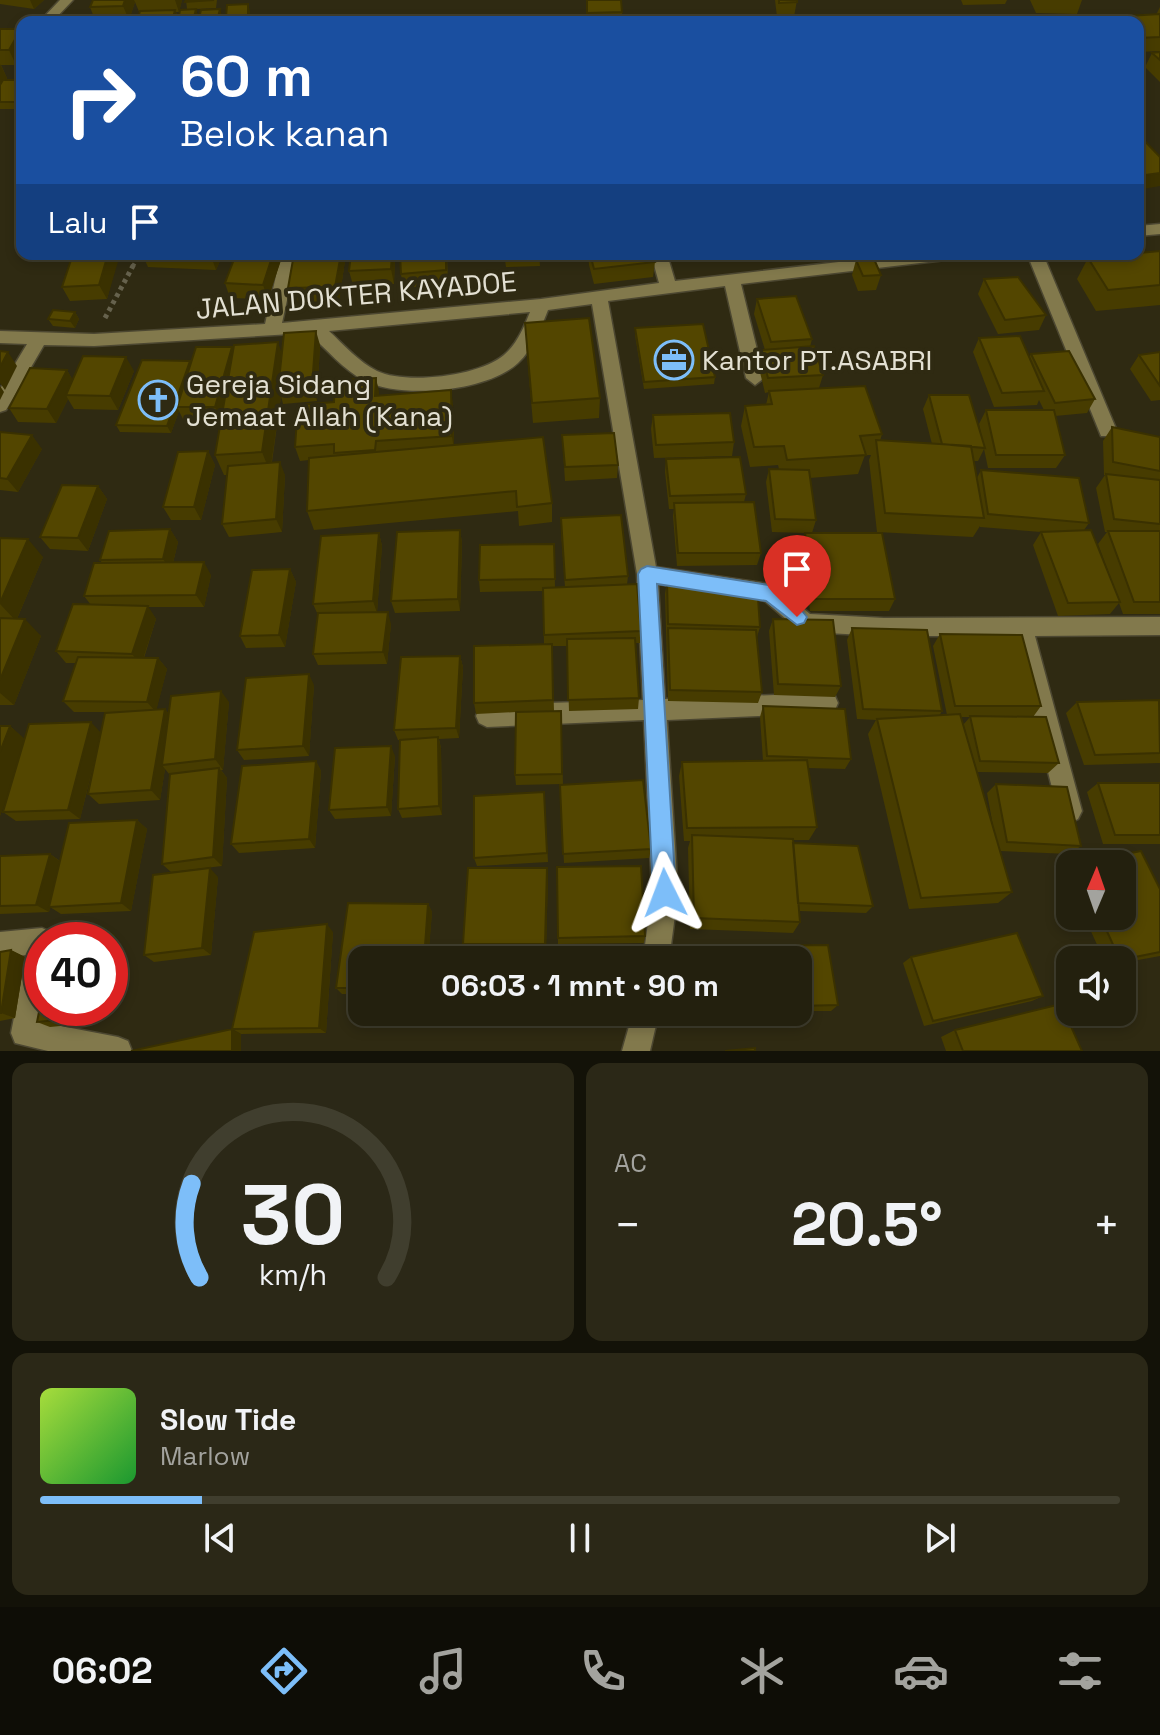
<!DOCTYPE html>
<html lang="id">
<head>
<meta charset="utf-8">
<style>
	:root { --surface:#23200e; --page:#2b2817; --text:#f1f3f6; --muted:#a3a39e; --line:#403e2e; --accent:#7dbef9 }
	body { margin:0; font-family:"Space Grotesk",sans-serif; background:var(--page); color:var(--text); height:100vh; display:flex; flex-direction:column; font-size:30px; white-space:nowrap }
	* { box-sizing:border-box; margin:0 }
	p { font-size:26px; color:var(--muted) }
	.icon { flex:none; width:44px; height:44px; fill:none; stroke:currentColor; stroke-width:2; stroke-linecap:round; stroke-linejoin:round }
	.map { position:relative; height:1051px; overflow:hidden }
	.drawer { display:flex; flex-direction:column; gap:12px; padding:12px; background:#131208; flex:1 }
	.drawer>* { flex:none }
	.hud { position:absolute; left:16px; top:16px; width:1128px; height:244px; border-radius:16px; box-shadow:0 4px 12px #0003,0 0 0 2px var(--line); background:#1a4fa0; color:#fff; overflow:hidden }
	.needle { width:52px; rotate:2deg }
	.fabs { position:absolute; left:1056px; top:850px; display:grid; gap:16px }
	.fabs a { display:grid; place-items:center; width:80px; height:80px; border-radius:16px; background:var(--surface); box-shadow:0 4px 12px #0003,0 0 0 2px var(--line); font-size:40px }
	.speed { position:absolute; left:24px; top:922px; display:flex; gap:16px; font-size:40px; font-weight:700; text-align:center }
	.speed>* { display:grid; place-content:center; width:104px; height:104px; border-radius:50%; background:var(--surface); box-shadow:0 4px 12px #0003,0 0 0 2px var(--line); line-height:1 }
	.speed .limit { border:12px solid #d22; background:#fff; color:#111 }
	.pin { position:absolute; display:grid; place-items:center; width:68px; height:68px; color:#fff; margin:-82px -34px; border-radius:50% 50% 50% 0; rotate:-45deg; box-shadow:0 0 8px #0007 }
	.pin .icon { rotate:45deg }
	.me { position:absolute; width:88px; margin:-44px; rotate:357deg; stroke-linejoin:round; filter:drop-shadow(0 0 6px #0008) }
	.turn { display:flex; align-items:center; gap:28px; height:168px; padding:0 32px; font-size:36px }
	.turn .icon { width:104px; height:104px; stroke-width:2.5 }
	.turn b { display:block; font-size:56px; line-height:68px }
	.then { display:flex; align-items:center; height:76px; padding:0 32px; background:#0003; gap:16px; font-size:30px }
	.big { font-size:60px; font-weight:700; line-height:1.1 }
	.drawer .widget { flex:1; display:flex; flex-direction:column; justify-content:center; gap:12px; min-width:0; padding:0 28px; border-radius:16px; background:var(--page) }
	.drawer .dial { align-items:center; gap:0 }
	.dial svg { height:208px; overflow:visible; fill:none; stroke:var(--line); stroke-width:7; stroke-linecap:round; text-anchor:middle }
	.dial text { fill:var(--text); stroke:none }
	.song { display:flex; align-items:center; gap:24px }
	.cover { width:96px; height:96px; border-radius:12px; background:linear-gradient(135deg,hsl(80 70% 55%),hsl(130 70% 35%)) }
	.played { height:8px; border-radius:4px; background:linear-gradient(90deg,var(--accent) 15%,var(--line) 15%) }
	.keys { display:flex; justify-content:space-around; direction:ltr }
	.heat { display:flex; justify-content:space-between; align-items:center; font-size:44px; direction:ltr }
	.drawer .tiles { flex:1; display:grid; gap:12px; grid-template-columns:1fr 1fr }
	.widget:last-child { grid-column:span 2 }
	.trip { position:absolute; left:348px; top:946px; width:464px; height:80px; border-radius:16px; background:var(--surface); box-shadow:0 4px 12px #0003,0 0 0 2px var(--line); font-weight:700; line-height:80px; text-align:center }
	.menu { display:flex; height:128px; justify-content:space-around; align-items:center; background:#0e0d06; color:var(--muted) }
	.menu .icon { width:56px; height:56px }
	.menu .active { color:var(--accent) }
	.menu b { font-size:36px; color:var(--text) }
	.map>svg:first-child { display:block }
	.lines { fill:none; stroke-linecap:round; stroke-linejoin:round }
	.minor-casing { stroke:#4c4731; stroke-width:3 }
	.path-far1 { stroke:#66624d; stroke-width:4; stroke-dasharray:3 3; stroke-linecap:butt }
	.path { stroke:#66624d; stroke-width:5; stroke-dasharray:4 4; stroke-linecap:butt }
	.minor { fill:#82794c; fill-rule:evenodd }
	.wall { fill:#473c00; fill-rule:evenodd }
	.shaded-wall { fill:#3a3100 }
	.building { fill:#534600; stroke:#3a3100; stroke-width:2 }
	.route { fill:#7dbef9; stroke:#517ca2; stroke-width:2 }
	.labels { text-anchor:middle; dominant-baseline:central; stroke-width:8; stroke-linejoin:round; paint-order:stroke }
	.street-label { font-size:28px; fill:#e3e0d2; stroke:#2f2a12 }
	.poi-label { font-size:28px; fill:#e3e0d2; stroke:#2f2a12; text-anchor:start }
</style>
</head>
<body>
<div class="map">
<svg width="1160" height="1051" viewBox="0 0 1160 1051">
	<rect width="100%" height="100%" fill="#2f2a12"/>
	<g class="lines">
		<defs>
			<path id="minor" d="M60 0H73L52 22H39Z
				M1160 224V234L1138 236V226Z
				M281 254H297L282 323 541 299 659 283 651 254H667L675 281 907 254H962L954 259 741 284 764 378 755 385 746 378 725 286 608 301 656 567 769 584 782 590 810 614 884 618 1160 617V635L1035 636 1082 811 1078 819 1070 823 1062 819 1058 811 1013 636H884L807 632 795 627 765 601 658 584 665 699 827 693 835 696 838 703 835 710 827 713 667 720 678 893 669 960H643L652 893 644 720 487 727 479 723 476 716 479 709 487 705 643 700 637 574 592 304 548 310C541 328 533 349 518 363 487 392 401 399 365 381 343 370 327 349 308 333L94 346 44 345 6 410 0 412V389L27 344 0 343V331L94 334 265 324ZM530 312C524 327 517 344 504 355 480 376 406 385 377 371 359 362 344 345 329 331Z
				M1027 254H1043L1117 431 1115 436H1101L1099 431Z
				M42 928 51 932 54 940H42L40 1022 118 1037 128 1041 132 1051H48L15 1043 11 1033 26 955 0 958V932Z
				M633 1012H659L650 1051H622Z"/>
		</defs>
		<use href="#minor" class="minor-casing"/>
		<path class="path-far1" d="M133 266 140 254"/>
		<path class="path" d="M105 318 134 264"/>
		<use href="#minor" class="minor"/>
	</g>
	<path class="wall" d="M0 0H44L34 9 0 4Z
		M93 0H182L179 12H176L178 17 176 22H137L140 14 135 2 129 20H95L90 7Z
		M186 0H217L216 8 196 9 198 16 197 22H178L187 9Z
		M586 0 622 12V22H587Z
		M775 0H797L794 17H777Z
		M961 0H1007L1005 4 963 5Z
		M1030 0H1082L1077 14 1036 13Z
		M1160 7V51L1138 52V22H1110L1112 17 1156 15Z
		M250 11V22H228L226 17Z
		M0 29 22 31V54L16 65H1L7 78 6 80H22V109H0Z
		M1160 52V82L1145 67 1152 53Z
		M1160 251V305L1096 311 1077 279 1088 258Z
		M73 254H119L107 299 70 301 62 287Z
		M142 254H223L216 270 148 267Z
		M283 254 268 299 230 298 225 283Z
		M346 254 339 301 292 302 288 288Z
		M395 254 394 284 353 285 349 271Z
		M400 254H447L448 284 403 288 401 274Z
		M504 254H539L540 266 506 267Z
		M556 254H586V258L558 261Z
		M588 254H652L655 262 653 277 594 284 589 265Z
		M677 254H706V257L679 260Z
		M717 254H752L718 257Z
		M856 260 881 275 876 290 858 291 852 275Z
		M984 279 1046 315 1039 330 998 334 978 294Z
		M757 299 812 339 810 347 823 375 819 388 882 434 880 441 932 444 923 409 929 395 982 438 979 424 986 410H1044L1039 400 1037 405 994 407 973 352 979 338 1029 357 1031 354 1095 399 1087 413 1055 416 1065 455 1056 468H988L984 449 978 461H974L977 478 981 470 1089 523 1084 530 1111 579 1098 544 1107 532H1105L1096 488 1105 475H1104L1103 441 1112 427 1160 437V614H1123L1119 603 1110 614 1058 616 1033 545 1041 532 980 527V526L973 537 877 532 869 460 871 455H865L858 474 810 478 816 520 812 533 895 599 889 611H810L801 546 805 533 772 532 766 482 769 469H779L778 465 750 467 741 426 745 406 766 405 769 392 765 393 758 364 761 350H765L754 314Z
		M75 312 79 319 75 328 53 326 48 319Z
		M635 328 715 377 714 384 644 389 635 335Z
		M526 344 600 398 599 418 533 423Z
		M320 345 317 401 283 404 281 396 272 462 285 475 282 532 229 537 222 524 227 475H224L215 455 221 421H184L179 411 171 433 120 432 116 425 190 361 233 349 282 354Z
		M1160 352V400L1151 401 1130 369 1139 355Z
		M67 370 72 379 134 371 118 410 74 409 68 399 56 423 18 422 9 408Z
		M376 378 379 395 453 405 454 445 552 503V522L519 526 518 511 314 530 307 511 309 460 300 461 295 447 334 402Z
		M653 415 734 442 732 456 654 458 651 429Z
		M0 432 42 449 18 492 0 490Z
		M562 435 618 465 617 478 565 481Z
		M208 451 215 465 201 520H171L163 507Z
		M666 459 746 494 744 502 761 553 757 565 677 566 673 516 674 509H669L665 472Z
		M98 486 107 499 88 551 50 549 40 537Z
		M170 529 178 542 173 563 211 575 204 607H148L156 619 144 658H158L167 669 156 710 165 709 169 714 229 702 223 770H221L227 778 222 866 171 872 162 864 170 775 165 769 160 800 99 804 88 794 100 739 80 819 16 821 3 812 8 793 0 816V726H10L24 739 101 733 115 712H74L63 701 76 663H66L56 651 91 605 84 596 102 563 100 560Z
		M460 530 462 543 460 611 395 613 391 601Z
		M561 531 628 576 627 585 641 631 640 643H635L639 698 638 709 569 711 567 646H552L554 711H561L563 784 516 785 515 775 516 712 476 714 474 703 544 644 543 591 480 592 479 580 554 544 555 588 565 587Z
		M379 533 382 546 377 612 391 624 387 664 318 665 313 654 318 615 313 604Z
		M0 538 43 557 17 619 41 636 14 705H0Z
		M290 569 296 582 285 647 246 648 240 636Z
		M667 581 760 627 757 637 762 692 758 703 668 701 665 594Z
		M773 619 841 686 835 697 774 695 769 631Z
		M852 628 942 711 939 716 947 715 933 646 940 634 1041 706 1033 717 1059 763 1048 773 977 772 993 826 987 793 996 784 1081 846 1070 854 1000 851 1012 892 998 903 909 909 868 734 876 720 857 719 847 640ZM960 717H970L963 725Z
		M460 656 463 667 459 738 439 739 441 748 442 815 402 818 398 809 400 740H398L394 730Z
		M314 685 309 756 244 760 237 750Z
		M1077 702 1160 703V763L1084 765 1066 713Z
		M763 706 851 759 845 769 808 768 817 827 809 840H793V843L873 906 866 913 799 911 800 922 793 933 690 929 688 848 690 841H684L679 776 682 762 763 761 760 717Z
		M395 756 391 816 335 819 329 810Z
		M316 761 321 771 315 848 239 853 231 844Z
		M1098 783H1160V844H1103L1087 792Z
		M560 785 651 849 649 858 564 863Z
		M544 792 548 862 477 866 474 858Z
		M137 820 147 829 131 911 61 914 50 907 49 912 0 914V856L50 854 60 861Z
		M1070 868V885L1064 872Z
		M548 876 546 951H466L463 944Z
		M218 877 211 955 154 962 144 955Z
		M1160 889V956L1122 963V960H1104L1084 916H1122Z
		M348 903 428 904 432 912 428 960H362V994H342L336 988Z
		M333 932 326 1033 241 1034 232 1029Z
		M645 936 644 943 558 944V938Z
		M828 945 838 1005 831 1011H798V960H699V954L702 947Z
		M11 950 25 957 15 1018 0 1021V952Z
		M911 957 1043 996 1032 1001 924 1026 903 963Z
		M42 1008H103L101 1022 50 1027 37 1022Z
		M955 1030 1082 1051H946L941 1037Z"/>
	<path class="shaded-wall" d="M30 0H44L34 9Z
		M125 0H134L135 2 129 20 123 6Z
		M175 0H182L179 12Z
		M248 4 250 11V22L248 16Z
		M196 9 198 16 197 22H193Z
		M220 9 222 16 221 22H218Z
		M175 10 178 17 176 22H172Z
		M21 29 22 54 16 65 9 50Z
		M0 64 7 78 0 90Z
		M1160 173V186L1138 190V176Z
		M108 254 120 255 107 299 99 285Z
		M211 254H223L216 270 211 256Z
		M273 254H283L268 299 263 285Z
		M341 254H346L339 301 335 287Z
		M392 254H395L394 284 391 269Z
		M75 312 79 319 75 328 70 321Z
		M316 331 320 345 317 401 312 387Z
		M278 342 285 363 278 390 281 396 270 472 262 452Z
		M232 347 238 361 221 421 215 407Z
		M8 352 17 366 5 390 0 383V367Z
		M126 357 134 371 118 410 110 396Z
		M190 361 194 369 177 407 179 411 171 433 167 426Z
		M67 370 75 384 66 395 68 399 56 423 47 409Z
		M376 378 379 392V410L375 396Z
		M0 386 4 392 0 400Z
		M451 390 453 405 454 450 452 436Z
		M32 435 42 449 18 492 7 479Z
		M208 451 215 465 201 520 194 507Z
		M280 462 285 475 282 532 276 519Z
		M98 486 107 499 88 551 78 538Z
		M170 529 178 542 171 571 163 559Z
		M460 530 462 543 460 611 458 599Z
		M379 533 382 546 377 613 373 601Z
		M28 539 43 557 16 621 0 604Z
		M204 562 211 575 204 607 196 595Z
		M290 569 296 582 285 647 279 635Z
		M148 606 156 619 141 665 132 654Z
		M388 612 391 624 387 664 383 652Z
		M25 619 41 636 14 705 0 693V680Z
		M460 656 463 667 459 738 456 728Z
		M158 658 167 669 156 712 147 702Z
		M309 674 314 685 309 756 303 746Z
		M221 691 229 702 223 770 215 759Z
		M165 709 174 720 162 765 165 769 160 800 151 790Z
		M91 722 101 733 80 819 68 810Z
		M10 726 27 741 0 816V752Z
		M438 737 441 748 442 815 439 806Z
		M391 746 395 756 391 816 387 807Z
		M316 761 321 771 315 848 309 839Z
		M219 768 227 778 222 866 213 857Z
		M137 820 147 829 131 911 121 903Z
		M50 854 62 863 49 912 36 905Z
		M210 868 218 877 211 955 202 948Z
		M547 868 548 876 546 951 545 944Z
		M428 904 432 912 428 960H424Z
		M327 924 333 932 326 1033 319 1028Z
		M104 928 115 935 110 966V940H102Z
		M11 950 25 957 15 1018 1 1013Z
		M90 1008H103L101 1022 89 1017Z
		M232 1029 241 1034V1051H232Z"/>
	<path class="building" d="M93 0H125L123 6 90 7Z
		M186 0H214L185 2Z
		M587 0H621L622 12 587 13Z
		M779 0H797V2L779 3Z
		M248 4V16L226 17 227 5Z
		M196 9 193 22H178L180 10Z
		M220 9 217 21 198 22 201 10Z
		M175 10 172 22H137L140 11Z
		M1160 14V37L1138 38V22H1115L1112 17Z
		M113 19 112 22H67Z
		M0 29H21L9 50H0Z
		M1160 52V60L1152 53Z
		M3 80H22V97L19 102H0V85Z
		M1138 134 1160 157V173L1138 176Z
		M1160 251V285L1108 290 1088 258Z
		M73 254H108L99 285 62 287Z
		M174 254H211V256Z
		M236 254H273L263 285 225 283Z
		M294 254H341L335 287 288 288Z
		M351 254H392L391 269 349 271Z
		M400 254H446V270L401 274Z
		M590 254H652L655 262 594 269Z
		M874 259 881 275 863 276 856 260Z
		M1018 277 1046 315 1005 320 984 279Z
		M796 296 812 339 771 342 757 299Z
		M53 310 75 312 70 321 48 319Z
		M589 318 600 398 532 403 525 323Z
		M703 324 715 377 644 382 635 328Z
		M316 331 312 387 278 390 284 333Z
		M1020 336 1044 391 1002 393 979 338Z
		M278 342 262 452 215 455 234 345Z
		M814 346 823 375 768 378 761 350Z
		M196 347H232L215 407H177Z
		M0 351 8 352 0 367Z
		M1069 351 1095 399 1055 403 1031 354Z
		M1160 352V386L1139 355Z
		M83 356 126 357 110 396 66 395Z
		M142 360 190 361 167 426 116 425Z
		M30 368 67 370 47 409 9 408Z
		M376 378 375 396 451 390 452 436 376 441 375 450 334 453V444L295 447 298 405 334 402 335 380Z
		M865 386 882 434 860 436 866 455 787 460 784 446 754 447 745 406 772 404 769 391Z
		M929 395H969L985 448 942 444Z
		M986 410H1054L1065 455H996Z
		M730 413 734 442 656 445 653 415Z
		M1112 427 1160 437V471L1113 462Z
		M0 432 32 435 7 479 0 478Z
		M614 433 618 465 565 467 562 435Z
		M543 437 552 503 517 507 516 491 307 511 309 458Z
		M876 440 971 446 984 518 885 513Z
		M208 451 194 507H163L178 452Z
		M740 457 746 494 670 496 666 459Z
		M280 462 276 519 222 524 228 466Z
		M769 469 809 470 816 520 775 519Z
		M981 470 1079 478 1089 523 988 514Z
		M1106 474 1160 480V524L1114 519Z
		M62 485 98 486 78 538 40 537Z
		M754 502 761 553H678L674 503Z
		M621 515 628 576 565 580 561 518Z
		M170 529 163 559 100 560 109 531Z
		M460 530 458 599 391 601 397 532Z
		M1091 530 1120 602 1068 603 1041 532Z
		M1108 531H1160V602H1134Z
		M379 533 373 601 313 604 321 536Z
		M805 533H882L895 599H815Z
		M0 538 28 539 0 603Z
		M554 544 555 579 479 580 480 545Z
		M204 562 196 595 84 596 94 563Z
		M290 569 279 635 240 636 252 570Z
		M667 581 757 584 760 627 668 624Z
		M637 584 641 631 544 635 543 588Z
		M73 604 148 606 132 654 56 651Z
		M388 612 383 652 313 654 318 613Z
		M0 618 25 619 0 680Z
		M773 619 833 620 841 686 778 684Z
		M668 628 756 630 762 692 670 690Z
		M852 628 927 630 942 711 863 709Z
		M940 634 1022 635 1041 706H955Z
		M635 638 639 698 568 700 567 639Z
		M552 644 553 700 474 703V646Z
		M460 656 456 728 394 730 401 657Z
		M78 657 158 658 147 702 63 701Z
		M309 674 303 746 237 750 246 678Z
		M221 691 215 759 162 765 171 696Z
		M1159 700 1160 753 1095 755 1077 702Z
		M763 706 845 709 851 759 767 756Z
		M165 709 151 790 88 794 105 713Z
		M561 711 562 774 515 775 516 712Z
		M960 714 1012 892 921 898 877 719Z
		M970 716 1046 717 1059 763 980 761Z
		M91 722 68 810 3 812 29 724Z
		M0 726H10L0 752Z
		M438 737 439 806 398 809 400 740Z
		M391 746 387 807 329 810 335 748Z
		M807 760 817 827 687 828 682 762Z
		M316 761 309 839 231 844 242 766Z
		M219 768 213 857 162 864 170 774Z
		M643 780 651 849 563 854 560 785Z
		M1098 783H1160V835H1115Z
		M996 784 1067 787 1081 846 1007 842Z
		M544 792 547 853 474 858V796Z
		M137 820 121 903 49 907 69 823Z
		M692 835 793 839 800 922 694 918Z
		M793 843 858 846 873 906 798 903Z
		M1141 851 1160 889V952L1120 960 1100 916H1122V864H1075Z
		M50 854 36 905 0 906V856Z
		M641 866 645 936 558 938 557 867Z
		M210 868 202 948 144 955 153 875Z
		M468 868H547L545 944H463Z
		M348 903 428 904 424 960H362V988H336Z
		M327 924 319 1028 232 1029 254 932Z
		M104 928 102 940H54L55 932Z
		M1017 933 1043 996 933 1021 911 957Z
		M828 945 838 1005 798 1006V960H703L702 947Z
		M11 950 1 1013H0V952Z
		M42 997V1008H90L89 1017 37 1022Z
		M1061 1004 1082 1051H963L955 1030Z
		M232 1029V1051H131Z
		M755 1048V1051H725Z"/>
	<path class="route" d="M647 566 769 585 789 594 807 617 804 623 797 625 766 601 657 584 676 893 673 901 665 905 657 901 653 893 638 574 641 569Z"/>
	<defs>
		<symbol id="office-ring" viewBox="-11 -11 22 22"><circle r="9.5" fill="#2f2a12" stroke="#7dbef9" stroke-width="1.5"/><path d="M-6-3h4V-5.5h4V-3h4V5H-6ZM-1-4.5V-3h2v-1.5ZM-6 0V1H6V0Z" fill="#7dbef9"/></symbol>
		<symbol id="church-ring" viewBox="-11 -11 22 22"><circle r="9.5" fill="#2f2a12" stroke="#7dbef9" stroke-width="1.5"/><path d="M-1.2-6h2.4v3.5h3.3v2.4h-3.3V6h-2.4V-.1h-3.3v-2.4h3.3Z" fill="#7dbef9"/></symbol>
	</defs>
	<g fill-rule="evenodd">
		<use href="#office-ring" x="652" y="338" width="44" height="44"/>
		<use href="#church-ring" x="136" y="378" width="44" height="44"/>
	</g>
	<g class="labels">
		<g class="street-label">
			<text transform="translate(356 295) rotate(-5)">JALAN DOKTER KAYADOE</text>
		</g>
		<g class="poi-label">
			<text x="702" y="360">Kantor PT.ASABRI</text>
			<text x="186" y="384">Gereja Sidang<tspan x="186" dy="32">Jemaat Allah (Kana)</tspan></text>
		</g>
	</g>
</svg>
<div class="fabs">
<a><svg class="needle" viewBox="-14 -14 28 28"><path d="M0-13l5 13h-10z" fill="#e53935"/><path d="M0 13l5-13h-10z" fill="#a3a39e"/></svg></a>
<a><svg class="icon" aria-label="sound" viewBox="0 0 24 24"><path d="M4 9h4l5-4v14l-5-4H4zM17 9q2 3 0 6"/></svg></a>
</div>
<div class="speed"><div class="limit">40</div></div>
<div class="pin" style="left:797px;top:617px;background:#d93025"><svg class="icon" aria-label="arrive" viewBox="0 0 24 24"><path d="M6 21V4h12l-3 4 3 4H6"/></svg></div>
<svg class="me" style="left:665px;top:893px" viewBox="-20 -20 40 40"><path d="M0-17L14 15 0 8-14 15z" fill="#7dbef9" stroke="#fff" stroke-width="4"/></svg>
<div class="trip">06:03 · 1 mnt · 90 m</div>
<div class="hud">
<div class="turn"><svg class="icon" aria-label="right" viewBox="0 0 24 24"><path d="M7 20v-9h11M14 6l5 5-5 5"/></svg><div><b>60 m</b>Belok kanan</div></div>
<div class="then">Lalu<svg class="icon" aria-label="arrive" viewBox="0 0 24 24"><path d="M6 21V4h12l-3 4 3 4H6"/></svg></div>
</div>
</div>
<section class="drawer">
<div class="tiles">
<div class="widget dial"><svg viewBox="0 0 100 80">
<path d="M14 69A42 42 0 1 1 86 69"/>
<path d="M14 69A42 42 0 0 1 11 33" stroke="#7dbef9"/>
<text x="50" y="56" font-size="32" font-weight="700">30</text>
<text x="50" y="72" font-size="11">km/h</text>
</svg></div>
<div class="widget"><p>AC</p>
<div class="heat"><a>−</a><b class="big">20.5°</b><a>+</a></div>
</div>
<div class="widget">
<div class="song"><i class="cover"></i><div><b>Slow Tide</b><p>Marlow</p></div></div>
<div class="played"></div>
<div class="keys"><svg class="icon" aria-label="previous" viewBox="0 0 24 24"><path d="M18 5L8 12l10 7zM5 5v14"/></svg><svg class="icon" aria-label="pause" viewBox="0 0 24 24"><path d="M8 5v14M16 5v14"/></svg><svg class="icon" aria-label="next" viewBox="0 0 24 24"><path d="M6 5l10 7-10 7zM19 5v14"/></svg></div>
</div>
</div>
</section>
<nav class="menu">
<b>06:02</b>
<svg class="icon active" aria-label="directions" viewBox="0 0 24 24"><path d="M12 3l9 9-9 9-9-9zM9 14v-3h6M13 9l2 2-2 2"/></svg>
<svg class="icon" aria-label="music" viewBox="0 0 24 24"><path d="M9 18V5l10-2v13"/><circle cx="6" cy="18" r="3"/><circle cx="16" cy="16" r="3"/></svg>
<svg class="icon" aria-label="phone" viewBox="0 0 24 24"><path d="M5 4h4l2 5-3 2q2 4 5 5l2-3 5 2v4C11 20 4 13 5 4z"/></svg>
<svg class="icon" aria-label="climate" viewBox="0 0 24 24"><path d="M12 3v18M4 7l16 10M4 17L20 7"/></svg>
<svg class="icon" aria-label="car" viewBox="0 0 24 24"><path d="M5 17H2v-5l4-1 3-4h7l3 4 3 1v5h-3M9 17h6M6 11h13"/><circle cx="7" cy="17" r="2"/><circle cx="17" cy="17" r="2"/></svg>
<svg class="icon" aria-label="filters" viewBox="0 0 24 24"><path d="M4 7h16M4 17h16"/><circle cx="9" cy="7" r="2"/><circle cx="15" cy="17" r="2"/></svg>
</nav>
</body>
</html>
